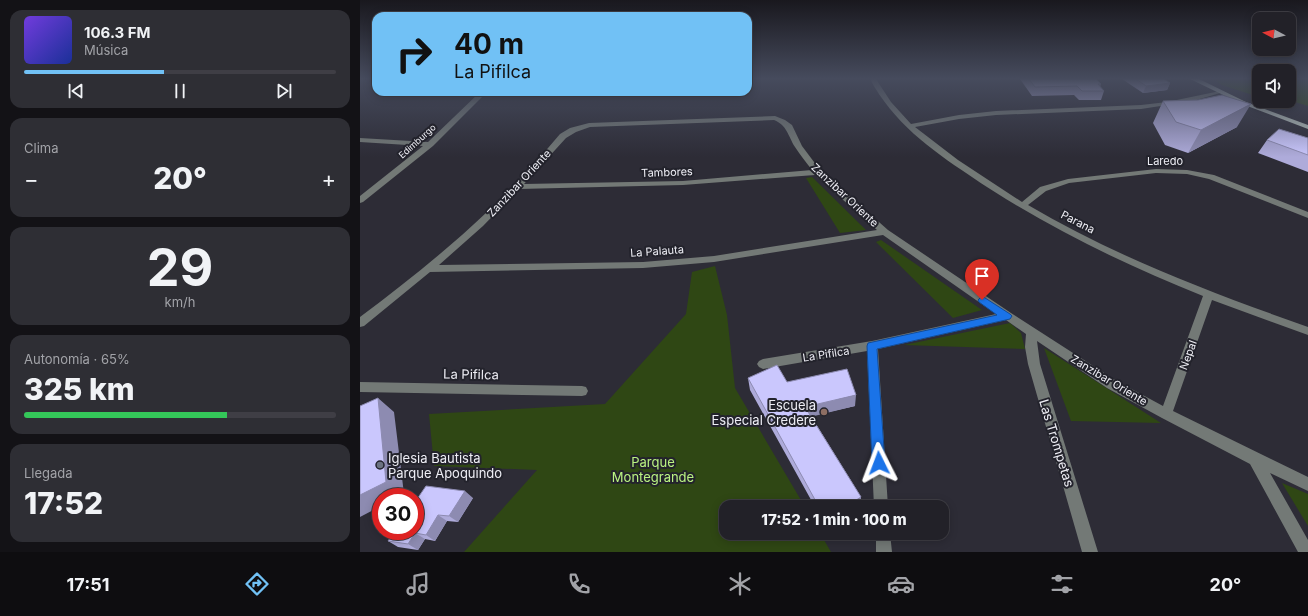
<!DOCTYPE html>
<html lang="es">
<head>
<meta charset="utf-8">
<style>
	:root { --surface:#222128; --page:#2e2e34; --text:#f1f3f6; --muted:#a2a3a8; --line:#3f3e45; --accent:#71c1f5 }
	body { margin:0; font-family:Inter,sans-serif; background:var(--page); color:var(--text); height:100vh; display:flex; flex-direction:column; font-size:15px; white-space:nowrap }
	* { box-sizing:border-box; margin:0 }
	p { font-size:13px; color:var(--muted) }
	.icon { flex:none; width:22px; height:22px; fill:none; stroke:currentColor; stroke-width:2; stroke-linecap:round; stroke-linejoin:round }
	.map { position:relative; flex:1; overflow:hidden }
	.side { display:flex; flex-direction:column; gap:10px; padding:10px; background:#131216; width:360px }
	.side>* { flex:none }
	.top-card { position:absolute; left:12px; top:12px; width:380px; height:84px; border-radius:12px; box-shadow:0 2px 10px #0003,0 0 0 1px var(--line); background:#71c1f5; color:#111; overflow:hidden }
	.needle { width:26px; rotate:277deg }
	.buttons { position:absolute; left:892px; top:12px; display:grid; gap:8px }
	.buttons a { display:grid; place-items:center; width:44px; height:44px; border-radius:8px; background:var(--surface); box-shadow:0 2px 10px #0003,0 0 0 1px var(--line); font-size:20px }
	.speed { position:absolute; left:12px; top:488px; display:flex; gap:8px; font-size:20px; font-weight:700; text-align:center }
	.speed>* { display:grid; place-content:center; width:52px; height:52px; border-radius:50%; background:var(--surface); box-shadow:0 2px 10px #0003,0 0 0 1px var(--line); line-height:1 }
	.speed .limit { border:6px solid #d22; background:#fff; color:#111 }
	.pin { position:absolute; display:grid; place-items:center; width:34px; height:34px; color:#fff; margin:-41px -17px; border-radius:50% 50% 50% 0; rotate:-45deg; box-shadow:0 0 4px #0007 }
	.pin .icon { rotate:45deg }
	.me { position:absolute; width:44px; margin:-22px; rotate:357deg; stroke-linejoin:round; filter:drop-shadow(0 0 3px #0008) }
	.turn { display:flex; align-items:center; gap:14px; height:84px; padding:0 16px; font-size:18px }
	.turn .icon { width:52px; height:52px; stroke-width:2.5 }
	.turn b { display:block; font-size:28px; line-height:34px }
	.big { font-size:30px; font-weight:800; line-height:1.1 }
	.side .card { flex:1; display:flex; flex-direction:column; justify-content:center; gap:6px; min-width:0; padding:0 14px; border-radius:12px; background:var(--page) }
	.side .dial { align-items:center; gap:0 }
	.dial b { font-size:52px; line-height:1 }
	.song { display:flex; align-items:center; gap:12px }
	.cover { width:48px; height:48px; border-radius:6px; background:linear-gradient(135deg,hsl(260 70% 55%),hsl(230 70% 35%)) }
	.played { height:4px; border-radius:2px; background:linear-gradient(90deg,var(--accent) 45%,var(--line) 45%) }
	.keys { display:flex; justify-content:space-around; direction:ltr }
	.heat { display:flex; justify-content:space-between; align-items:center; font-size:22px; direction:ltr }
	.charge { height:6px; border-radius:3px; background:linear-gradient(90deg,#34c759 65%,var(--line) 0) }
	.trip { position:absolute; left:359px; top:500px; width:230px; height:40px; border-radius:12px; background:var(--surface); box-shadow:0 2px 10px #0003,0 0 0 1px var(--line); font-weight:800; line-height:40px; text-align:center }
	.tab-bar { display:flex; height:64px; justify-content:space-around; align-items:center; background:#0e0d10; color:var(--muted) }
	.tab-bar .icon { width:28px; height:28px }
	.tab-bar .on { color:var(--accent) }
	.tab-bar b { font-size:18px; color:var(--text) }
	main { display:flex; flex:1; min-height:0 }
	.map>svg:first-child { display:block }
	.green { fill:#2f4714 }
	.lines { fill:none; stroke-linecap:round; stroke-linejoin:round }
	.minor { fill:#737976; fill-rule:evenodd }
	.major { fill:#b9c5bf; fill-rule:evenodd }
	.wall { fill:#aeabda }
	.shaded-wall { fill:#8d8bb1 }
	.building { fill:#cac7fd; stroke:#8d8bb1 }
	.route { fill:#1a73e8; stroke:#114b97 }
	.education-dot { fill:#8d6e63; stroke:#23232c; stroke-width:1.5 }
	.worship-dot { fill:#6b7280; stroke:#23232c; stroke-width:1.5 }
	.labels { text-anchor:middle; dominant-baseline:central; stroke-width:4; stroke-linejoin:round; paint-order:stroke }
	.far-street-label { font-size:9px; fill:#eeeef5; stroke:#23232c }
	.street-label { font-size:11px; fill:#eeeef5; stroke:#23232c }
	.near-street-label { font-size:13px; fill:#eeeef5; stroke:#23232c }
	.near-poi-label { font-size:13px; fill:#eeeef5; stroke:#23232c; text-anchor:end }
	.near-park-label { font-size:13px; fill:#baf382; stroke:#23232c }
</style>
</head>
<body>
<main>
<section class="side">
<div class="card">
<div class="song"><i class="cover"></i><div><b>106.3 FM</b><p>Música</p></div></div>
<div class="played"></div>
<div class="keys"><svg class="icon" aria-label="previous" viewBox="0 0 24 24"><path d="M18 5L8 12l10 7zM5 5v14"/></svg><svg class="icon" aria-label="pause" viewBox="0 0 24 24"><path d="M8 5v14M16 5v14"/></svg><svg class="icon" aria-label="next" viewBox="0 0 24 24"><path d="M6 5l10 7-10 7zM19 5v14"/></svg></div>
</div>
<div class="card"><p>Clima</p>
<div class="heat"><a>−</a><b class="big">20°</b><a>+</a></div>
</div>
<div class="card dial"><b>29</b><p>km/h</p></div>
<div class="card"><p>Autonomía · 65%</p><b class="big">325 km</b><div class="charge"></div></div>
<div class="card"><p>Llegada</p><b class="big">17:52</b></div>
</section>
<div class="map">
<svg width="948" height="552" viewBox="0 0 948 552">
	<rect width="100%" height="100%" fill="#2d2c36"/>
	<path class="green" d="M852 79H899V97L862 85Z
		M929 79H948V106L929 100Z
		M452 177 506 230 480 233 446 178Z
		M521 240 622 310 593 318 516 242Z
		M355 266 367 315 375 388 445 507H366V533H460L471 552H104L177 470 74 466 69 414 245 404 326 314 332 272Z
		M650 323 661 333 665 349 544 345Z
		M684 348 801 423 711 421Z
		M922 483 948 494V526Z"/>
	<g class="lines">
		<path class="minor" d="M510 79H516L531 102 551 124 599 115 636 111 781 105 807 102 860 91V93L833 101 781 109 636 115 599 119 555 127 598 160 662 202 680 187 708 179 796 169 827 170 854 175 948 212V218L849 179 827 174 796 173 709 183 686 191 668 205C756 257 852 293 948 327V335L852 300 813 411 948 477V491L910 473 948 540V552H938L890 464 802 418 747 388 677 341 680 364 738 552H722L668 364 665 347 666 334 646 320 518 349 528 507H514L507 351 403 369 399 367 397 364 399 361 403 359 512 341 636 314 523 235 354 262 283 268 70 272 4 326 0 327V317C44 284 87 250 127 212 153 188 177 161 200 134L210 128 229 123 415 116 425 120 432 125 442 146 460 170 528 230 651 313 755 380 803 406 843 296C761 263 682 225 609 175 570 149 533 122 510 79ZM414 120C427 125 428 136 435 147 440 155 446 162 452 170L323 181 164 184 206 138 216 132 230 127ZM455 175 517 230 354 256 283 262 79 265 123 226 159 189 323 185Z
			M120 92H127L73 146 3 202 0 203V196L63 146 0 142V138L68 142Z
			M0 382 222 386 226 387 228 391 226 395 222 396 0 392Z
			M516 533H530L532 552H516Z"/>
		<path class="major" d="M830 79H839L886 102 948 125V129L882 104Z"/>
	</g>
	<path class="wall" d="M660 79H736L741 84 740 87 744 91 741 100H719L714 95 672 96Z
		M762 79H804L810 83 807 90 783 93Z
		M803 101 877 127 828 153 805 145 793 123Z
		M948 138V172L898 153 907 140Z
		M388 378 427 382 495 406 451 416 501 497 500 506 499 507H455L390 390Z
		M113 498 98 522 87 521 75 541 65 539 58 550 38 547 28 541 55 502Z"/>
	<path class="shaded-wall" d="M810 83 807 90 783 93 786 86Z
		M891 104 877 127 828 153 841 130Z
		M496 395 495 406 446 418 445 407Z
		M18 398 34 412 44 494 38 497H21V506L0 517V495Z
		M105 491 113 498 98 522 89 516Z
		M501 497 500 506 499 507H485Z
		M78 515 87 521 75 541 66 535Z
		M55 533 65 539 58 550 48 544Z"/>
	<path class="building" d="M669 79H736L741 84H738L744 91H722L717 86 675 87Z
		M776 79H804L810 83 786 86Z
		M862 95 891 104 841 130 816 122 803 101 838 100Z
		M919 129 948 138V155L907 140Z
		M417 365 427 382 487 369 496 395 445 407 501 497 485 507H459L388 378Z
		M18 398 26 482 0 495V406Z
		M66 486 105 491 89 516 78 515 66 535 55 533 48 544 28 541 35 531H55V502Z"/>
	<linearGradient id="sky" x2="0" y2="1"><stop stop-color="#19181e"/><stop offset="0.5" stop-color="#464b5d"/><stop offset="1" stop-color="#464b5d" stop-opacity="0"/></linearGradient>
	<rect width="948" height="157" fill="url(#sky)"/>
	<path class="route" d="M622 296 650 314 652 316 650 319 517 349 525 463 523 467 519 469 514 467 512 463 507 346 508 343 637 315 619 302 618 300Z"/>
	<circle class="education-dot" cx="464" cy="412" r="4"/>
	<circle class="worship-dot" cx="20" cy="465" r="4"/>
	<g class="labels">
		<g class="far-street-label">
			<text transform="translate(57 141) rotate(-42)">Edimburgo</text>
		</g>
		<g class="street-label">
			<text x="805" y="161">Laredo</text>
			<text transform="translate(307 172) rotate(-2)">Tambores</text>
			<text transform="translate(159 183) rotate(-47)">Zanzibar Oriente</text>
			<text transform="translate(485 195) rotate(43)">Zanzibar Oriente</text>
			<text transform="translate(718 222) rotate(27)">Parana</text>
			<text transform="translate(297 251) rotate(-4)">La Palauta</text>
			<text transform="translate(466 354) rotate(-9)">La Pifilca</text>
			<text transform="translate(828 355) rotate(-70)">Nepal</text>
			<text transform="translate(749 380) rotate(31)">Zanzibar Oriente</text>
		</g>
		<g class="near-street-label">
			<text transform="translate(111 374) rotate(1)">La Pifilca</text>
			<text transform="translate(697 443) rotate(73)">Las Trompetas</text>
		</g>
		<g class="near-poi-label">
			<text x="456" y="405">Escuela<tspan x="456" dy="15">Especial Credere</tspan></text>
			<text x="28" y="458" text-anchor="start">Iglesia Bautista<tspan x="28" dy="15">Parque Apoquindo</tspan></text>
		</g>
		<g class="near-park-label">
			<text x="293" y="462">Parque<tspan x="293" dy="15">Montegrande</tspan></text>
		</g>
	</g>
</svg>
<div class="buttons">
<a><svg class="needle" viewBox="-14 -14 28 28"><path d="M0-13l5 13h-10z" fill="#e53935"/><path d="M0 13l5-13h-10z" fill="#a2a3a8"/></svg></a>
<a><svg class="icon" aria-label="sound" viewBox="0 0 24 24"><path d="M4 9h4l5-4v14l-5-4H4zM17 9q2 3 0 6"/></svg></a>
</div>
<div class="speed"><div class="limit">30</div></div>
<div class="pin" style="left:622px;top:300px;background:#d93025"><svg class="icon" aria-label="arrive" viewBox="0 0 24 24"><path d="M6 21V4h12l-3 4 3 4H6"/></svg></div>
<svg class="me" style="left:519px;top:463px" viewBox="-20 -20 40 40"><path d="M0-17L14 15 0 8-14 15z" fill="#1a73e8" stroke="#fff" stroke-width="4"/></svg>
<div class="trip">17:52 · 1 min · 100 m</div>
<div class="top-card">
<div class="turn"><svg class="icon" aria-label="right" viewBox="0 0 24 24"><path d="M7 20v-9h11M14 6l5 5-5 5"/></svg><div><b>40 m</b>La Pifilca</div></div>
</div>
</div>
</main>
<nav class="tab-bar">
<b>17:51</b>
<svg class="icon on" aria-label="directions" viewBox="0 0 24 24"><path d="M12 3l9 9-9 9-9-9zM9 14v-3h6M13 9l2 2-2 2"/></svg>
<svg class="icon" aria-label="music" viewBox="0 0 24 24"><path d="M9 18V5l10-2v13"/><circle cx="6" cy="18" r="3"/><circle cx="16" cy="16" r="3"/></svg>
<svg class="icon" aria-label="phone" viewBox="0 0 24 24"><path d="M5 4h4l2 5-3 2q2 4 5 5l2-3 5 2v4C11 20 4 13 5 4z"/></svg>
<svg class="icon" aria-label="climate" viewBox="0 0 24 24"><path d="M12 3v18M4 7l16 10M4 17L20 7"/></svg>
<svg class="icon" aria-label="car" viewBox="0 0 24 24"><path d="M5 17H2v-5l4-1 3-4h7l3 4 3 1v5h-3M9 17h6M6 11h13"/><circle cx="7" cy="17" r="2"/><circle cx="17" cy="17" r="2"/></svg>
<svg class="icon" aria-label="filters" viewBox="0 0 24 24"><path d="M4 7h16M4 17h16"/><circle cx="9" cy="7" r="2"/><circle cx="15" cy="17" r="2"/></svg>
<b>20°</b>
</nav>
</body>
</html>
